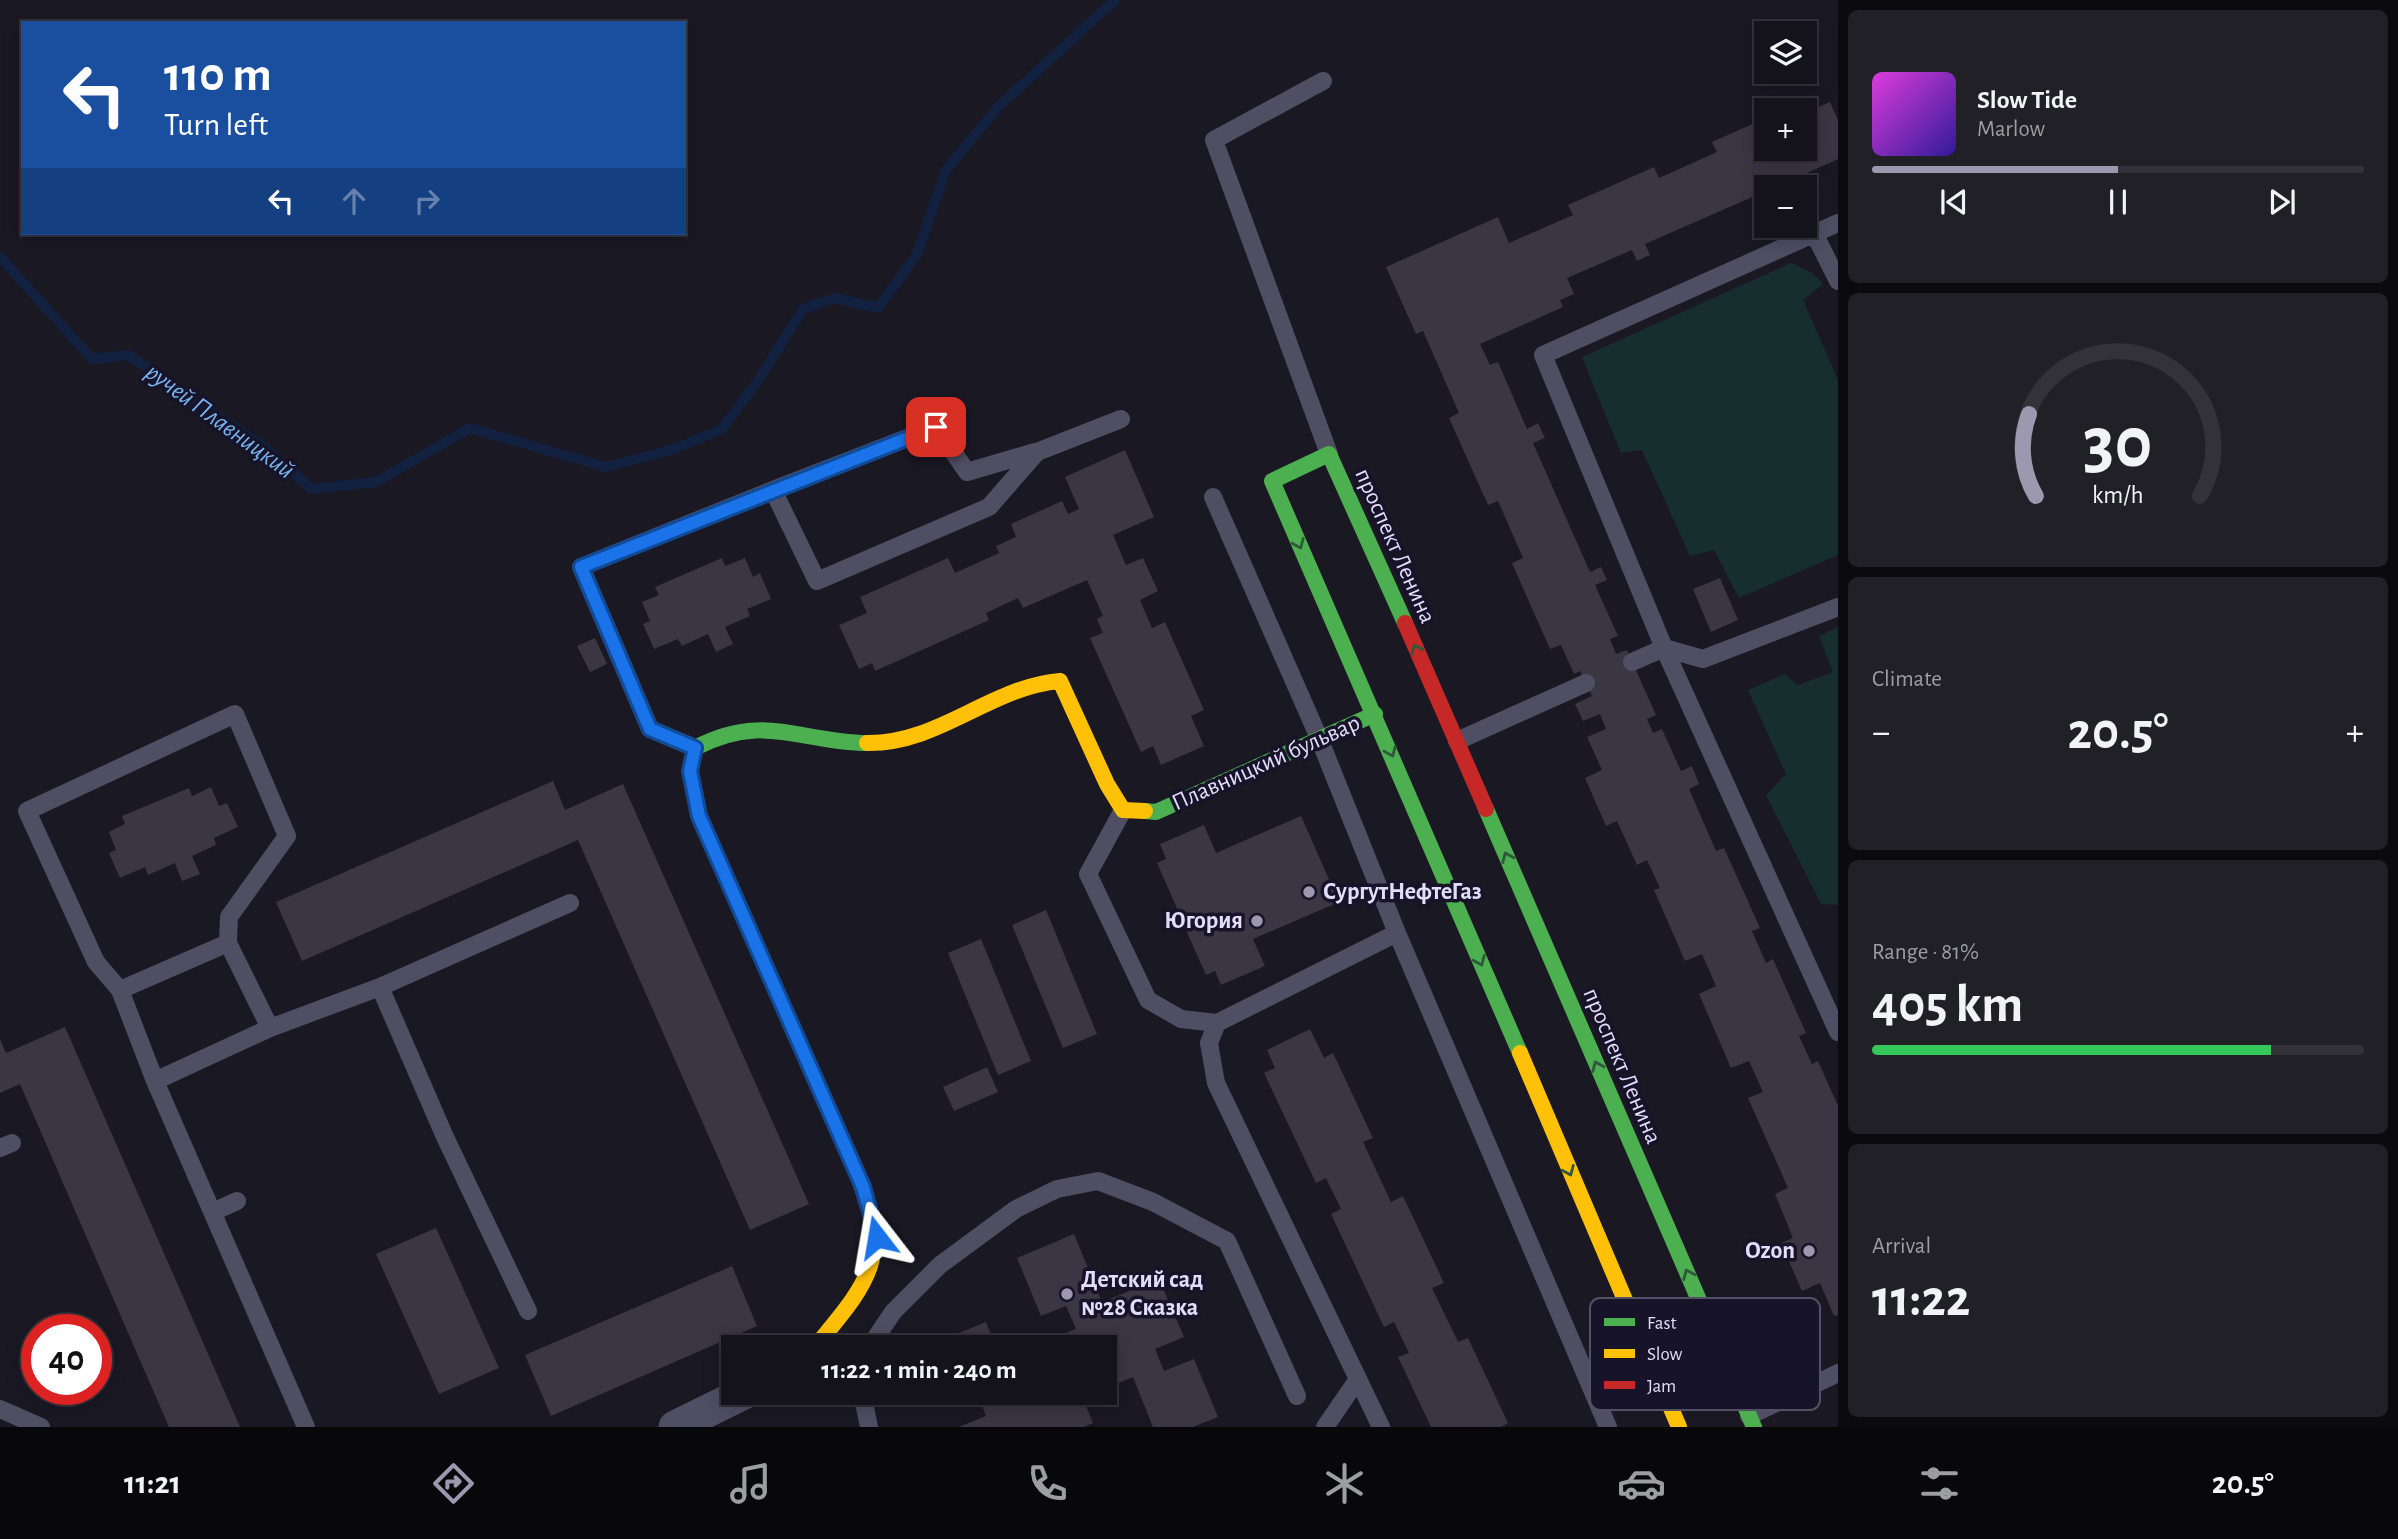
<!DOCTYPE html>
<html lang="en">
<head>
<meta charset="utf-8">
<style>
	:root { --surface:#14121a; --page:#212027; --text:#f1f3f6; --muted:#9d9ea2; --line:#333239; --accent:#9b98af }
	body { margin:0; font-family:"Alegreya Sans",sans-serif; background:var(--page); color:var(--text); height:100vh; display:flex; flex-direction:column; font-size:26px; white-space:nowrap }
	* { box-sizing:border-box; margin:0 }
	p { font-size:23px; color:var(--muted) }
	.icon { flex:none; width:38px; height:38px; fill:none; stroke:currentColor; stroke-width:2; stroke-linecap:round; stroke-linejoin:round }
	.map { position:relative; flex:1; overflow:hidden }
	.sheet { display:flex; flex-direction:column; gap:10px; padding:10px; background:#0b0a0e; width:560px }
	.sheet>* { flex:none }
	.guide { position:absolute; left:21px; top:21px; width:665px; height:214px; border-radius:0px; box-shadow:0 4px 18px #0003,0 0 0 2px var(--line); background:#1a4fa0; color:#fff; overflow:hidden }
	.buttons { position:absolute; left:1754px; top:21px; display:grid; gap:14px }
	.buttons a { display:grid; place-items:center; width:63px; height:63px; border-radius:0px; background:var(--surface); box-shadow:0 4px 18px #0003,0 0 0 2px var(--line); font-size:35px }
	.speed { position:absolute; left:21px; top:1314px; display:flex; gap:14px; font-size:35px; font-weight:700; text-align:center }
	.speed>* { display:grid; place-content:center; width:91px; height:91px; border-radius:50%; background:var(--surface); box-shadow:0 4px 18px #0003,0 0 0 2px var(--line); line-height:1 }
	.speed .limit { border:10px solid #d22; background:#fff; color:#111 }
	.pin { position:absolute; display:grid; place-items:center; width:60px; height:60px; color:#fff; margin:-30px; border-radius:14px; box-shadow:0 4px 10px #0006 }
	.me { position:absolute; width:77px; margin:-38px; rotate:346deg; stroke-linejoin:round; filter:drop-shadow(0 0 5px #0008) }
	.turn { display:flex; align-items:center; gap:24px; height:147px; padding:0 28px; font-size:32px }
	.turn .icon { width:91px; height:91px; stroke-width:2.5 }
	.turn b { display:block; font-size:49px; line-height:60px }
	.lanes { display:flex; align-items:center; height:66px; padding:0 28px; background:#0003; justify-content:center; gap:35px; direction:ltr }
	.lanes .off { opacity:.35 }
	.big { font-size:52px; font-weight:700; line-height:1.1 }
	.sheet .tile { flex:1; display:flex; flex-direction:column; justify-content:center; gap:10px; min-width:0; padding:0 24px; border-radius:10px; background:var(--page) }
	.sheet .dial { align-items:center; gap:0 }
	.dial svg { height:182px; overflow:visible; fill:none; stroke:var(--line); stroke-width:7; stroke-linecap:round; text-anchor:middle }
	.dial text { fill:var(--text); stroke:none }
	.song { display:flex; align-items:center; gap:21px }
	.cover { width:84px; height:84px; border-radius:10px; background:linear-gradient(135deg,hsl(300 70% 55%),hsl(250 70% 35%)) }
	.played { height:7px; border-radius:4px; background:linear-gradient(90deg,var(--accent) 50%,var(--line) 50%) }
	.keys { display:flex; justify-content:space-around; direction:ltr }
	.heat { display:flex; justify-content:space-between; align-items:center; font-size:38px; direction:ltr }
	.charge { height:10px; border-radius:5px; background:linear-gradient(90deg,#34c759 81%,var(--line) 0) }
	.trip { position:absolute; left:721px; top:1335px; width:396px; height:70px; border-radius:0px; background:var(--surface); box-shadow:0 4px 18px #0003,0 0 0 2px var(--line); font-weight:700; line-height:70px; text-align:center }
	.dock { display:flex; height:112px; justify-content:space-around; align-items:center; background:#08070a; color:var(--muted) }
	.dock .icon { width:49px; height:49px }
	.dock .selected { color:var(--accent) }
	.dock b { font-size:32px; color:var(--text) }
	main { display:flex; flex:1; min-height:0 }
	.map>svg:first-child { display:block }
	.green { fill:#172e2f }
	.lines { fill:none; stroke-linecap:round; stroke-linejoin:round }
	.stream { stroke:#122140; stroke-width:10 }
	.building { fill:#3a3644 }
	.lane { stroke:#504e63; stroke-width:18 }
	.street { stroke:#504e63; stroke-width:33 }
	.fast { stroke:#4caf50; stroke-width:16 }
	.slow { stroke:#ffc107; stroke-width:16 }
	.jam { stroke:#c62828; stroke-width:16 }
	.oneway { stroke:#2f593a }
	.route-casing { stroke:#114b97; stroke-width:18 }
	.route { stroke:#1a73e8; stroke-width:12 }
	.poi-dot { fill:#9b98af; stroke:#171328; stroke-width:2.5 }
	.labels { text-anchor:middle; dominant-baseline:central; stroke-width:7; stroke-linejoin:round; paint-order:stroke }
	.street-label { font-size:24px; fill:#e1ddfb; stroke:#171328 }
	.poi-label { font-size:24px; font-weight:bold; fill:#e1ddfb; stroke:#171328; text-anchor:start }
	.water-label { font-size:26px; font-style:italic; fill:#76b5f1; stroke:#171328 }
	.key { fill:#171328; stroke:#545067; stroke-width:2 }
	.key-label { font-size:19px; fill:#e1ddfb }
</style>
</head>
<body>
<main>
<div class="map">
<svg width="1838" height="1427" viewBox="0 0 1838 1427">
	<rect width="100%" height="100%" fill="#1a1823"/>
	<path class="green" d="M1791 263 1811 272 1823 284 1803 300 1838 380V555L1739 598 1714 550 1690 556 1642 450 1621 453 1582 357Z
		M1838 627V905L1821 904 1766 795 1786 774 1748 690 1785 674 1798 685 1833 672 1819 636Z"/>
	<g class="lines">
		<path class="stream" d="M0 257 92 359 128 355 267 449 311 489 376 482 470 428 606 467 674 449 722 429 759 379 803 309 834 298 878 308 917 254 946 170 999 106 1115 0"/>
	</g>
	<path class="building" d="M1830 102 1838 120V159L1789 181 1792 187H1766V191L1645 244 1650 255 1637 261 1632 250 1567 278 1574 294 1560 300 1563 307 1480 344 1490 365 1498 362 1527 429 1538 423 1545 438 1533 443 1590 572 1601 567 1607 580 1595 585 1618 636 1610 639 1616 654 1627 650 1656 715 1647 719 1653 733 1662 729 1681 771 1692 766 1699 784 1689 789 1716 851 1724 848 1760 928 1752 931 1766 963 1773 959 1806 1033 1799 1036 1812 1064 1818 1061 1838 1106V1315L1834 1316 1820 1283 1802 1291 1781 1243 1793 1238 1775 1194 1788 1188 1748 1098 1763 1092 1749 1061 1731 1068 1699 994 1716 986 1702 954 1685 961 1654 890 1660 888 1647 860 1637 865 1617 821 1606 826 1585 778 1602 770 1587 737 1606 729 1600 714 1583 721 1575 704 1592 696 1586 683 1580 671 1574 674 1561 645 1550 649 1512 563 1523 558 1498 501 1488 505 1449 418 1459 413 1423 331 1416 334 1386 267 1498 217 1509 243 1573 215 1568 205 1654 167 1659 178 1717 152 1712 142 1766 118V149H1804V113Z
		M1800 103 1803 110H1783Z
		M1125 450 1154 517 1113 535 1126 565 1143 558 1158 591 1140 600 1152 628 1165 622 1204 710 1191 716 1204 746 1161 765 1153 746 1141 752 1090 638 1103 633 1097 619 1103 616 1087 580 1023 608 1018 598 986 613 989 620 875 671 872 663 859 669 839 625 867 613 860 597 948 558 955 573 999 553 996 546 1016 537 1011 524 1062 501 1068 514 1079 509 1065 477Z
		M722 558 725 566 745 558 753 577 760 573 771 599 747 609 750 616 725 627 733 644 716 652 708 634 682 646 678 639 654 649 643 624 650 621 642 602 659 595 655 587Z
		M1720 578 1738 620 1711 632 1693 589Z
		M595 638 607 664 590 672 577 646Z
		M553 781 565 810 623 784 809 1204 750 1230 578 840 302 961 276 902Z
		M211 787 219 806 227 803 238 827 214 838 216 845 192 856 200 874 182 881 175 863 148 875 145 867 120 878 109 853 116 850 109 832 125 824 122 816 189 788 192 796Z
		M1301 816 1339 902 1253 939 1265 966 1221 985 1215 971 1206 975 1185 928 1177 931 1171 916 1179 913 1157 863 1166 859 1160 844 1204 825 1216 853Z
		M1046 910 1097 1034 1063 1048 1012 925Z
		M981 939 1031 1061 998 1075 948 953Z
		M65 1027 240 1427H169L20 1084 0 1093V1039L6 1053Z
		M1310 1029 1324 1058 1333 1053 1373 1138 1363 1142 1391 1202 1403 1196 1444 1283 1432 1288 1458 1342 1468 1338 1508 1423 1501 1427H1431L1398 1357 1409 1353 1394 1322 1384 1327 1331 1214 1341 1209 1326 1178 1316 1183 1264 1073 1275 1068 1267 1050Z
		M987 1067 998 1092 954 1111 943 1087Z
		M436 1228 499 1368 439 1394 376 1254Z
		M1074 1234 1102 1302 1159 1279 1184 1337 1155 1349 1164 1371 1194 1359 1218 1417 1193 1427H1153L1133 1377 1104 1389V1348H1059L1055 1337 1076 1329 1066 1306 1041 1316 1017 1258Z
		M732 1266 757 1326 551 1416 525 1355Z
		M986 1322 996 1348H925V1347Z
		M945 1393H968L948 1401Z
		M977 1393H1094L1083 1398 1093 1423 1084 1427H959L986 1416Z"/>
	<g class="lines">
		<path class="lane" d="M1323 81 1214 140 1329 454
			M1838 223 1543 355 1664 648 1838 1032
			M1814 233 1838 281
			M773 490 936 427 967 472 1035 452
			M1213 497 1319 738 1397 933 1608 1427
			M1632 662 1664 648 1703 659 1838 607
			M1457 741 1586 683
			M695 748 650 729 581 567 773 490 817 581 989 507 1037 452 1121 419
			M1123 810 1088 874 1148 1000 1181 1019 1217 1023 1397 933
			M380 987 445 1137 528 1311
			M120 990 228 943
			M1217 1023 1209 1043 1216 1083 1381 1427
			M270 1028 228 943 229 917 287 836 235 714 27 811 96 962 120 990 155 1081 306 1427
			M155 1081 270 1028 380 987 570 903
			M0 1148 12 1143
			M213 1212 237 1201
			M869 1348 893 1312 940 1265 1016 1209 1057 1189 1098 1181 1153 1202 1227 1241 1297 1396
			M862 1393 869 1427
			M0 1409 41 1427
			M1749 1416 1838 1373
			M1325 1427 1358 1379"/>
		<path class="street" d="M675 1427 744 1393"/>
		<path class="fast" d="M1405 623 1329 454 1272 481 1520 1053
			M1486 809 1754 1427
			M1145 811 1156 812 1375 714
			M850 1158 699 816 690 771 695 748C763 712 799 742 867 743"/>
		<path class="slow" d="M867 743C939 744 990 687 1060 681L1107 784 1123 810 1145 811
			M1520 1053 1679 1427
			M814 1348C878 1272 892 1252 850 1158"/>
		<path class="jam" d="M1405 623 1486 809"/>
	</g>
	<defs><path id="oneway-chevron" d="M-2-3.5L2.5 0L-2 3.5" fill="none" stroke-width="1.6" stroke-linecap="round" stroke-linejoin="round" transform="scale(1.75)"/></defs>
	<g class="oneway">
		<use href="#oneway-chevron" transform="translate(1299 544) rotate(66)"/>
		<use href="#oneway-chevron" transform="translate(1416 649) rotate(-114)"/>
		<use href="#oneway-chevron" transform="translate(1391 752) rotate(67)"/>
		<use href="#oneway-chevron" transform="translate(1507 857) rotate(-113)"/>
		<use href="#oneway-chevron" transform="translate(1480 961) rotate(67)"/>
		<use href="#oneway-chevron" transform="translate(1597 1066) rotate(-113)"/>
		<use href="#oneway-chevron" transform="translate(1569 1171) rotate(67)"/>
		<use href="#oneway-chevron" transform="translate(1688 1274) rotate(-113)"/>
	</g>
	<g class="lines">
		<defs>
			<path id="route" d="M877 1237 863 1187 699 816 690 771 695 748 650 729 581 567 936 427"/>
		</defs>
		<use href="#route" class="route-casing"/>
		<use href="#route" class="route"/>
	</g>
	<g class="poi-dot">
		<circle cx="1309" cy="892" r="7"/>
		<circle cx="1257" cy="921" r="7"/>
		<circle cx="1809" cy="1251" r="7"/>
		<circle cx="1067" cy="1294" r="7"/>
	</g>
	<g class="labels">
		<g class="street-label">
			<text transform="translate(1395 546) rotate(66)">проспект Ленина</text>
			<text transform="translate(1266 763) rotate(-24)">Плавницкий бульвар</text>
			<text transform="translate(1622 1066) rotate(67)">проспект Ленина</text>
		</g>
		<g class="poi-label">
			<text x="1323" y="892">СургутНефтеГаз</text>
			<text x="1243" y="921" text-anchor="end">Югория</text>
			<text x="1795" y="1251" text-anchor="end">Ozon</text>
			<text x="1081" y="1280">Детский сад<tspan x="1081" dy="28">№28 Сказка</tspan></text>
		</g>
		<g class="water-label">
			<text transform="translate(220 421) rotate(36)">ручей Плавницкий</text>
		</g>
	</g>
	<rect x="1590" y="1298" width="230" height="112" rx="10" class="key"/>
	<rect x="1604" y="1318" width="31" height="8" fill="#4caf50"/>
	<rect x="1604" y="1349" width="31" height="9" fill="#ffc107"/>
	<rect x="1604" y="1381" width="31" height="8" fill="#c62828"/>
	<g class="key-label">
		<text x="1647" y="1329">Fast</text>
		<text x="1647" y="1360">Slow</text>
		<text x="1647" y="1392">Jam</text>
	</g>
</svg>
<div class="buttons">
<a><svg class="icon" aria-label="layers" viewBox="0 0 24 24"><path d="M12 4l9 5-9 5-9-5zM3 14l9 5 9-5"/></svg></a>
<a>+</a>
<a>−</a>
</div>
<div class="speed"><div class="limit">40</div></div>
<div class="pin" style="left:936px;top:427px;background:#d93025"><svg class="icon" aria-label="arrive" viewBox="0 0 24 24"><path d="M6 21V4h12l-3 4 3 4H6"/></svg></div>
<svg class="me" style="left:877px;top:1237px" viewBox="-20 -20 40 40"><path d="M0-17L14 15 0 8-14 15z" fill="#1a73e8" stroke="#fff" stroke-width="4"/></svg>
<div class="trip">11:22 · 1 min · 240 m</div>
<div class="guide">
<div class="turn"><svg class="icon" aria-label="left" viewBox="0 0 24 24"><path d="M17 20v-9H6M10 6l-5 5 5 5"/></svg><div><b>110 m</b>Turn left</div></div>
<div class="lanes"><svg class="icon" aria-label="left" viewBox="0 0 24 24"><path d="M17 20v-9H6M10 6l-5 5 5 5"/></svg><svg class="icon off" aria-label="ahead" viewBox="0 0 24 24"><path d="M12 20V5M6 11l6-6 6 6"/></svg><svg class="icon off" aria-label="right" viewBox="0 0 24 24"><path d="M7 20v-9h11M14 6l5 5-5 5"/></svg></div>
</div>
</div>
<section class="sheet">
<div class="tile">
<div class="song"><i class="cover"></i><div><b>Slow Tide</b><p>Marlow</p></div></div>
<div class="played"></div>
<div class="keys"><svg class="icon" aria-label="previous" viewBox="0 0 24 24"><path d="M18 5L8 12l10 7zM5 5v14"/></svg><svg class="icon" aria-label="pause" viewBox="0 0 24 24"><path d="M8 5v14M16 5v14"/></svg><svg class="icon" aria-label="next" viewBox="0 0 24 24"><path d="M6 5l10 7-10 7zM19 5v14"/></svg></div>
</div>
<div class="tile dial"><svg viewBox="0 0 100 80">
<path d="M14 69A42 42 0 1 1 86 69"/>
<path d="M14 69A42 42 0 0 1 11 33" stroke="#9b98af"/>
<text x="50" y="56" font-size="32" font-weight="700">30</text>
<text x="50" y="72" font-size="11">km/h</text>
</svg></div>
<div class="tile"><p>Climate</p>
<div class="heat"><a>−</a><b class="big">20.5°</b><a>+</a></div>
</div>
<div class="tile"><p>Range · 81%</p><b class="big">405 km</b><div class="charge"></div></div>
<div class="tile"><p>Arrival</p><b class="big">11:22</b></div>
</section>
</main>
<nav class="dock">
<b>11:21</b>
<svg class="icon selected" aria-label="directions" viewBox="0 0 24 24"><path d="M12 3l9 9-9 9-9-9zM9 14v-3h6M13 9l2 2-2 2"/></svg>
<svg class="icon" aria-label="music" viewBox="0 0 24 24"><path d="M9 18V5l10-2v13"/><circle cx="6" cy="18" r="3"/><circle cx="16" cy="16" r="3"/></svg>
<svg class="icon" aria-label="phone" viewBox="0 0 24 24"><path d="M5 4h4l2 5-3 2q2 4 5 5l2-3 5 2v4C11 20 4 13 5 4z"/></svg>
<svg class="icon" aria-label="climate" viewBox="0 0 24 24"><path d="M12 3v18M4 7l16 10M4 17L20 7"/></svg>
<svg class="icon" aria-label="car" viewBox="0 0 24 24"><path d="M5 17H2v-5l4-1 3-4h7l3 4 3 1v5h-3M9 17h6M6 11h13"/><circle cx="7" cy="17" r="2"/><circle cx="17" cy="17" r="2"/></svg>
<svg class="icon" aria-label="filters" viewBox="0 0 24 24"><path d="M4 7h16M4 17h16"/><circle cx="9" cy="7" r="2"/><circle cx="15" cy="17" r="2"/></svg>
<b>20.5°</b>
</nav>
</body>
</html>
